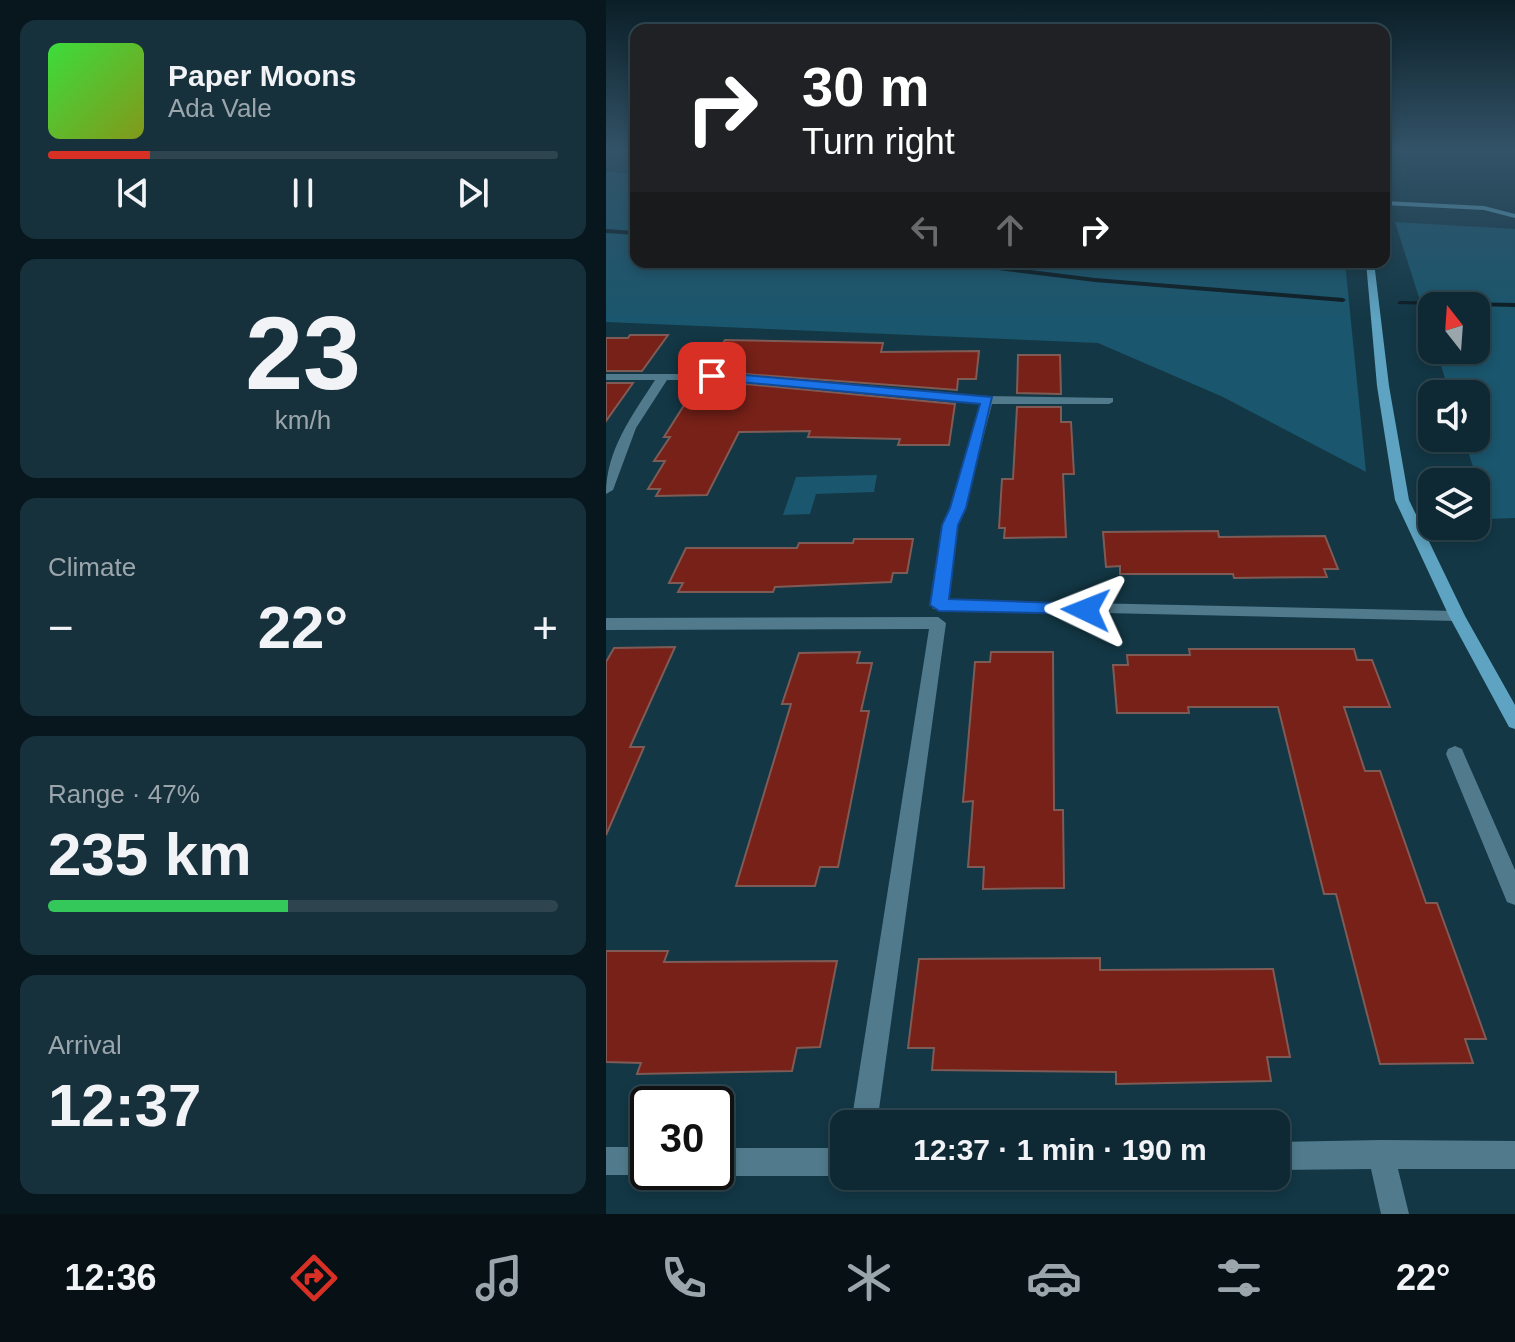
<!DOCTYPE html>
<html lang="en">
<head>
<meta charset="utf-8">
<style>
	:root { --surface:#0e2934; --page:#17313c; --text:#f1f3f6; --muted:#9ba6ac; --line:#2e454f; --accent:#d93025 }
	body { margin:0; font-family:Arial,sans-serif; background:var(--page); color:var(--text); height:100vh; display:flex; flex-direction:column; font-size:30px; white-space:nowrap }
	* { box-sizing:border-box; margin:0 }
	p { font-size:26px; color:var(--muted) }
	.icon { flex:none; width:44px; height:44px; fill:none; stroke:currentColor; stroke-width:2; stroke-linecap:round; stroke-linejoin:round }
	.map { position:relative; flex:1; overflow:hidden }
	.details { display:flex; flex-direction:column; gap:20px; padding:20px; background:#08171d; width:606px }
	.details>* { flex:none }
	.guide { position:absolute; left:24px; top:24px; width:760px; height:244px; border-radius:16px; box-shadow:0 4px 12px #0003,0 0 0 2px var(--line); background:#202124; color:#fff; overflow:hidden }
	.needle { width:52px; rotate:343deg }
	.controls { position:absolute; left:812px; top:292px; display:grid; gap:16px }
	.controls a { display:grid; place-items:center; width:72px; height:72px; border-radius:16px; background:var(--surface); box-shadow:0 4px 12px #0003,0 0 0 2px var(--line); font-size:40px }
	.speed { position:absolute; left:24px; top:1086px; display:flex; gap:16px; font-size:40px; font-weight:700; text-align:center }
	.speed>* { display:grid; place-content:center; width:104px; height:104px; border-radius:50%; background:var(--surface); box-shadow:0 4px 12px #0003,0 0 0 2px var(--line); line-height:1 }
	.speed .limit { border:4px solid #111; border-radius:12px; background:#fff; color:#111 }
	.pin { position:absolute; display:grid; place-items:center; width:68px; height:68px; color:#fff; margin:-34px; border-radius:16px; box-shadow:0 4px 12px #0006 }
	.me { position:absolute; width:88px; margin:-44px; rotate:272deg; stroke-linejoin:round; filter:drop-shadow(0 0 6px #0008) }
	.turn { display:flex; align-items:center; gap:28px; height:168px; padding:0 40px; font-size:36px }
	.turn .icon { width:104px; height:104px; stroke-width:2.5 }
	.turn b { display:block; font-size:56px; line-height:68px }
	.lanes { display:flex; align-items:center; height:76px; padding:0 40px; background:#0003; justify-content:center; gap:40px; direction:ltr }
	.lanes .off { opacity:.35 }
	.big { font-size:60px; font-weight:700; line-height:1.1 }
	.details .widget { flex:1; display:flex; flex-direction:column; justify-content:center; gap:12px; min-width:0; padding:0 28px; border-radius:16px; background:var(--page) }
	.details .dial { align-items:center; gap:0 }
	.dial b { font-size:104px; line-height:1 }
	.song { display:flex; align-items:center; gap:24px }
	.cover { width:96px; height:96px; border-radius:12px; background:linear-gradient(135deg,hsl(120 70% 55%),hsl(70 70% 35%)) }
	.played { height:8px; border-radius:4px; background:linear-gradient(90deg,var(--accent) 20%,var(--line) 20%) }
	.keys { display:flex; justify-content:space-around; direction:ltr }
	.heat { display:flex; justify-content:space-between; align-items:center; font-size:44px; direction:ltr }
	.charge { height:12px; border-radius:6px; background:linear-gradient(90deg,#34c759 47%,var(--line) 0) }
	.trip { position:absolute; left:224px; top:1110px; width:460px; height:80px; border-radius:16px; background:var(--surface); box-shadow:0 4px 12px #0003,0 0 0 2px var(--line); font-weight:700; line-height:80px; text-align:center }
	.menu { display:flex; height:128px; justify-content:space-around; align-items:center; background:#061015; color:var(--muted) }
	.menu .icon { width:56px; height:56px }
	.menu .selected { color:var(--accent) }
	.menu b { font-size:36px; color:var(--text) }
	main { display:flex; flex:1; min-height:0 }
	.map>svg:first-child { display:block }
	.green { fill:#1a566d }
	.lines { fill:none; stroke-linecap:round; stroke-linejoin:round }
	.stream { fill:#0c1b21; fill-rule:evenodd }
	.building { fill:#772118; stroke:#7f5b56; stroke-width:2 }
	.street { fill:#517b8d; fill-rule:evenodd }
	.secondary { fill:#5ea3c1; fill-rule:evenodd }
	.route { fill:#1a73e8; stroke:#114b97; stroke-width:2 }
</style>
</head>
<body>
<main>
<section class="details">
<div class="widget">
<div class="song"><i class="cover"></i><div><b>Paper Moons</b><p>Ada Vale</p></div></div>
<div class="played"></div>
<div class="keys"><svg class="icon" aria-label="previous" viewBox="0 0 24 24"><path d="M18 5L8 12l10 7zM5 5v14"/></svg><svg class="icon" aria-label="pause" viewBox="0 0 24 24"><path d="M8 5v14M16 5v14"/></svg><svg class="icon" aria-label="next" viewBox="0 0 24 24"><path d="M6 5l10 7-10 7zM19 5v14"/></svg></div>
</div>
<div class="widget dial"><b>23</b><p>km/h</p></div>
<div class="widget"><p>Climate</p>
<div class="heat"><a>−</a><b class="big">22°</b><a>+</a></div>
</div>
<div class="widget"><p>Range · 47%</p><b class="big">235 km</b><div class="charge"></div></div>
<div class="widget"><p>Arrival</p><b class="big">12:37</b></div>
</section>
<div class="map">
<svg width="909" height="1214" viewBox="0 0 909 1214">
	<rect width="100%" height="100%" fill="#133745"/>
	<path class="green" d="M0 172 30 174V262H739L760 472 617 397 492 343 0 322Z
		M789 222 909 229V518L883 519 858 438H870V394H844L830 350H870V306H826V338Z
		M271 475 268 492 210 494 204 514 177 515 190 477Z"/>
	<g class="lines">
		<path class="stream" d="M0 229 30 231V235L0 233Z
			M342 262H358L489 278 737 298 740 300 737 302 489 282 345 264Z
			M794 301 909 303V307L792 304V302Z"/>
	</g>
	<path class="building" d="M24 335H62L36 371H0V338H22Z
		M119 340 277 343 275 352 373 351 370 379H352L351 390 100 371Z
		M412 355H454L455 394 411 393Z
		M0 383H27L0 421Z
		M92 383H130L349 404 343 445H292L294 439 202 437 204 431 133 432 101 495 50 496 54 489H42L59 461H48L64 437H58Z
		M411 407H455V422H465L468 474H457L460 537 398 538 399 528H393L396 479H407Z
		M612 531 613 537 719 536 732 569H718L721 577 628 578 627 574H514V566L500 567 497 532Z
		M248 539H307L301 573H287L285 582 169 587 167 592H72L77 583H63L80 548H191L193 543H247Z
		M69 647 24 747H38L0 835V662L8 648Z
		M583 649H748L751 660H766L784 707H738L759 771H774L820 903H831L860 983 880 1039H859L867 1063 774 1064 730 894H718L672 707H582L583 713H511L507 665H522L521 655H584Z
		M254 652 251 663H266L255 711H263L232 867H214L209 886H130L185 704H176L193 653Z
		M385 652H447L448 810H457L458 888 377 889 378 867H362L367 801 357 802 369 662H384Z
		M0 951H62L58 962 231 961 214 1047 191 1048 186 1071 31 1074 35 1063 0 1062Z
		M494 958V970L667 969 684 1057H661L665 1081 510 1084V1072L326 1070 328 1048H302L313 959Z"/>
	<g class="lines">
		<path class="street" d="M0 374H130L381 396 507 398V402L503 404H386L359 508 351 525 342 600 851 611 859 616 851 621 327 609 325 605 337 525 345 508 374 403 130 380H61L30 428 7 490 0 494C0 450 26 416 49 380H0Z
			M332 617 340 623 271 1124H245L323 629 0 630V618Z
			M849 746 856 749 858 754 909 870V905L901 902 840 754 842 749Z
			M775 1140 909 1141V1169H792L803 1214H775L765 1169 670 1170V1142Z
			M0 1147H42V1172H48L42 1175H0Z
			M110 1148H238V1176H110L101 1172H110Z"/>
		<path class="secondary" d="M20 149H30V152L21 150Z
			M778 201 878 206 909 214V218L878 210 778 205Z
			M760 262H768L783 386 803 500 859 616 909 705V729L903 727 843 616 789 500 771 386Z"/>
	</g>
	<linearGradient id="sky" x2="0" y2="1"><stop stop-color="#0a1e26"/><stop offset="0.47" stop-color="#335368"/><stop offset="1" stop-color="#335368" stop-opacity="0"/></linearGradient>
	<rect width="909" height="319" fill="url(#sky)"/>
	<path class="route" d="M106 372 386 397 360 508 352 525 343 599 480 604 486 605V614L333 611 324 605 336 525 344 508 374 404 101 379 99 376Z"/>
</svg>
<div class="controls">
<a><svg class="needle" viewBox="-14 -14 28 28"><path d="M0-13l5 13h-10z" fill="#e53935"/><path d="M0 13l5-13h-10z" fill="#9ba6ac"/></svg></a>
<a><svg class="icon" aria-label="sound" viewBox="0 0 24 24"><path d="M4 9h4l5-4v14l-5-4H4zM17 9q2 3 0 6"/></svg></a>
<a><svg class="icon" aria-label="layers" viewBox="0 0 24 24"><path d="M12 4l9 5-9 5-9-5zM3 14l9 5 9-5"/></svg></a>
</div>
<div class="speed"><div class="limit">30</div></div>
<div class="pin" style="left:106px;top:376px;background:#d93025"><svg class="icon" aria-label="arrive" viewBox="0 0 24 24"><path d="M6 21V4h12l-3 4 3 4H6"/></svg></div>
<svg class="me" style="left:480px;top:610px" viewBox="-20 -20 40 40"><path d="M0-17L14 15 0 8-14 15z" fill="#1a73e8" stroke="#fff" stroke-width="4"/></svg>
<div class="trip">12:37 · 1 min · 190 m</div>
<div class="guide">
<div class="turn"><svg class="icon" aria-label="right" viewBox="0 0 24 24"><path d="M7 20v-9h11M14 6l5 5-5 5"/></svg><div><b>30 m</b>Turn right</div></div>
<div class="lanes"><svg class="icon off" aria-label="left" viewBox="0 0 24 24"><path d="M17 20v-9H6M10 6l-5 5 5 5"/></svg><svg class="icon off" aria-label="ahead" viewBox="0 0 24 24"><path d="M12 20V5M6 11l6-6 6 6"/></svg><svg class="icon" aria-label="right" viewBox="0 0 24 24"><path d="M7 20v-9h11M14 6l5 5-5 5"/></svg></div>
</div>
</div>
</main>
<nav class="menu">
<b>12:36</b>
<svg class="icon selected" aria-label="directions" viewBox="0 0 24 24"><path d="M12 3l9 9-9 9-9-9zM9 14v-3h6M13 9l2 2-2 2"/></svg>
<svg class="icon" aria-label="music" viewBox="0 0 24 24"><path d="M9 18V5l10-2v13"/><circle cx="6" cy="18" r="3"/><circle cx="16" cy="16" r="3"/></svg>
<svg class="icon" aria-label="phone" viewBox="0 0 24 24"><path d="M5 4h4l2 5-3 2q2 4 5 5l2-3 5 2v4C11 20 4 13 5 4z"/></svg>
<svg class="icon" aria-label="climate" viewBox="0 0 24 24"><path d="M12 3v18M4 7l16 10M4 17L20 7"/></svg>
<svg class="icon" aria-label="car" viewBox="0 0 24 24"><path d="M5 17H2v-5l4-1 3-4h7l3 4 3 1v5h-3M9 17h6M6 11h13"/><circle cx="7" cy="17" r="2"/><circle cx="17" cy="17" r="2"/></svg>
<svg class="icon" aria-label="filters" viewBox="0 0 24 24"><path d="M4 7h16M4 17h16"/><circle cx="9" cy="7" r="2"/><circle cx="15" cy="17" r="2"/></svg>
<b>22°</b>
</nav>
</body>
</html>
